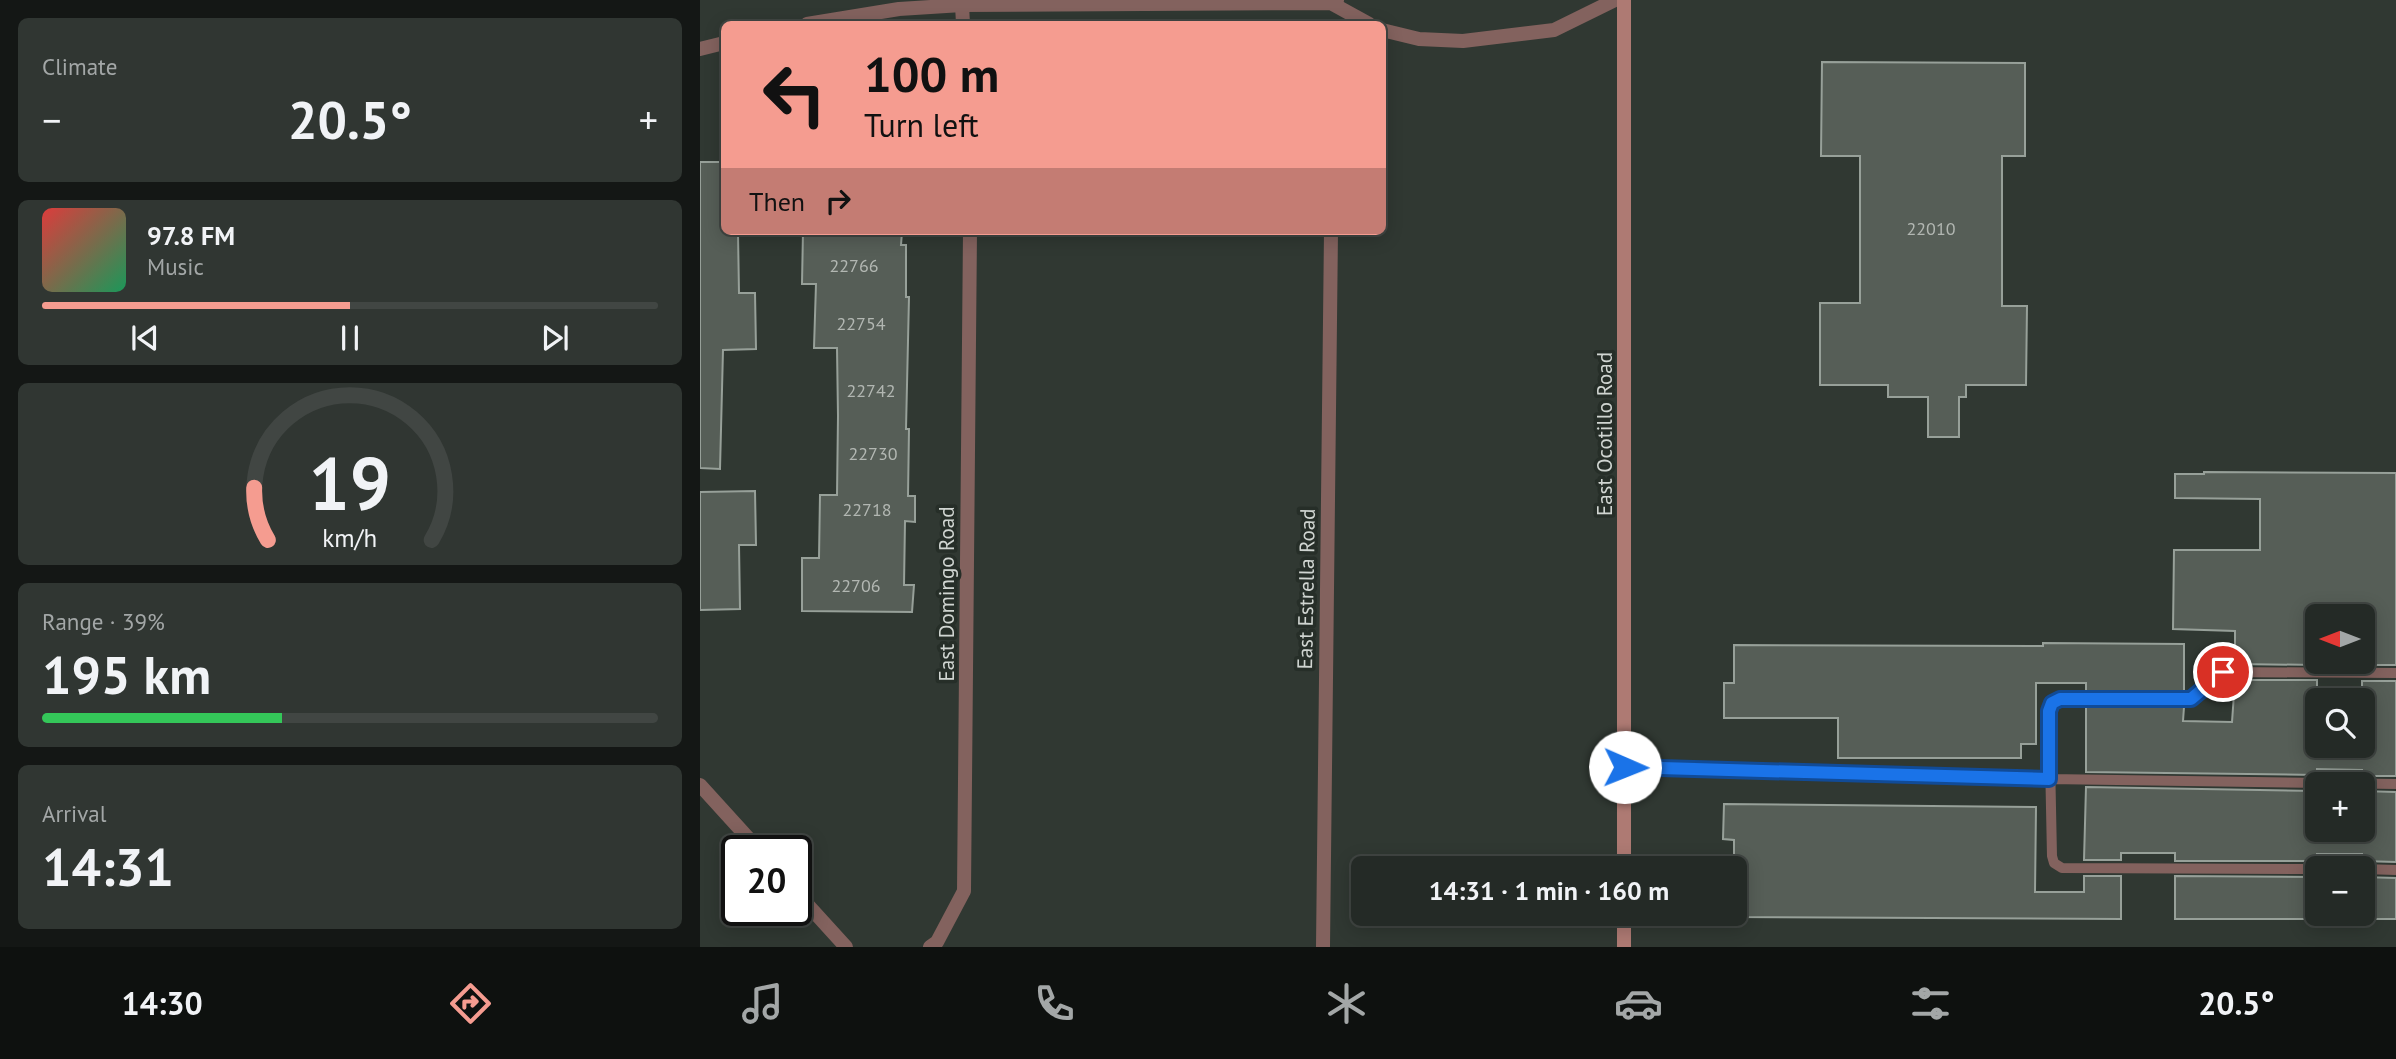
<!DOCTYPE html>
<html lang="en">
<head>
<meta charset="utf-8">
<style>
	:root { --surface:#242a26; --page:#303632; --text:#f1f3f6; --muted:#a3a7a7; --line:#414643; --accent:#f59c90 }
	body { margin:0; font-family:"PT Sans",sans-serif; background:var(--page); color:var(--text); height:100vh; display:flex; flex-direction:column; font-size:26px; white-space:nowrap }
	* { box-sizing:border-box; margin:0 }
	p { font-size:23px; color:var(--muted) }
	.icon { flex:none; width:38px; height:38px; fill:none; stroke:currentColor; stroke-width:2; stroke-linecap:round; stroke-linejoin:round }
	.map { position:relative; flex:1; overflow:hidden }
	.details { display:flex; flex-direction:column; gap:18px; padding:18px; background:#141715; width:700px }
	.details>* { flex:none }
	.hud { position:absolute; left:21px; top:21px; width:665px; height:214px; border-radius:10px; box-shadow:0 4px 18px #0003,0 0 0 2px var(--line); background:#f59c90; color:#111; overflow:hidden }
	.needle { width:46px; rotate:270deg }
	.fabs { position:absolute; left:1605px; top:604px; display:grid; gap:14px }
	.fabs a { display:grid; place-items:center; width:70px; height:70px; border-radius:10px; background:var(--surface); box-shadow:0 4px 18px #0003,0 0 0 2px var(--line); font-size:35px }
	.speed { position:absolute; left:21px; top:835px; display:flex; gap:14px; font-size:35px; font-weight:700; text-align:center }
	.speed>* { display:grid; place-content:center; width:91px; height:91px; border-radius:50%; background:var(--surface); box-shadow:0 4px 18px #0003,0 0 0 2px var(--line); line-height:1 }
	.speed .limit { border:4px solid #111; border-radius:10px; background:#fff; color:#111 }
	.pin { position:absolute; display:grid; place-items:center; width:60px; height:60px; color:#fff; margin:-30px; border:4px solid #fff; border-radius:50%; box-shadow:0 2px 7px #0007 }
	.me { position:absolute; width:77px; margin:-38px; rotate:91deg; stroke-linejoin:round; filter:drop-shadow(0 0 5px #0008) }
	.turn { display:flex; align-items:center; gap:24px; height:147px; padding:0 28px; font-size:32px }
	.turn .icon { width:91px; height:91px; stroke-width:2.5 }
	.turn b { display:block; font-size:49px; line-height:60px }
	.then { display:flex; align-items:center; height:66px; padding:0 28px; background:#0003; gap:14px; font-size:26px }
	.big { font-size:52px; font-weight:600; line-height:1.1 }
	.details .widget { flex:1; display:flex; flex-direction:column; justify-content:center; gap:10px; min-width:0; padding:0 24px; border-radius:10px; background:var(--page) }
	.details .dial { align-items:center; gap:0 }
	.dial svg { height:182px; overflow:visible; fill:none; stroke:var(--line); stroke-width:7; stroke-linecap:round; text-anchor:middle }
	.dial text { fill:var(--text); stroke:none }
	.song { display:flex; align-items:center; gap:21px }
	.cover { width:84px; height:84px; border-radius:10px; background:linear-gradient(135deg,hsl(0 70% 55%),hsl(150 70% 35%)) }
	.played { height:7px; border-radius:4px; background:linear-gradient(90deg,var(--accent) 50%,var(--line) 50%) }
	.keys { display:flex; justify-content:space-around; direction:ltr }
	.heat { display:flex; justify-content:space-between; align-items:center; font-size:38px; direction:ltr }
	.charge { height:10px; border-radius:5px; background:linear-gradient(90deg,#34c759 39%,var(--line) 0) }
	.trip { position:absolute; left:651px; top:856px; width:396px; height:70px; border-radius:10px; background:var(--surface); box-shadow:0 4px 18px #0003,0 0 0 2px var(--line); font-weight:600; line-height:70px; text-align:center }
	.dock { display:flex; height:112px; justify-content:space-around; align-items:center; background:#0e110f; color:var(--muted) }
	.dock .icon { width:49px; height:49px }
	.dock .active { color:var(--accent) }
	.dock b { font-size:32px; color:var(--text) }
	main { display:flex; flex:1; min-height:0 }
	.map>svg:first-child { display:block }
	.building { fill:#565e57; stroke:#97a099; stroke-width:2 }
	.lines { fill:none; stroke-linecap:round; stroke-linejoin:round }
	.service { stroke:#83625e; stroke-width:10 }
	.minor { stroke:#83625e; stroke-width:14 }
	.secondary { stroke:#ae7a73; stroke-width:14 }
	.route-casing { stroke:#114b97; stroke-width:18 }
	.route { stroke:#1a73e8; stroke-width:12 }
	.labels { text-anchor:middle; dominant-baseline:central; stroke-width:7; stroke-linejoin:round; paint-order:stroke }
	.number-label { font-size:18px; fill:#b2b7b2 }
	.street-label { font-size:21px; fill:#d0d5d1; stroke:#262e28 }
</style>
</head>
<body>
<main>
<section class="details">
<div class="widget"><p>Climate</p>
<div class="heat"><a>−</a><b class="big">20.5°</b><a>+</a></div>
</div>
<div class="widget">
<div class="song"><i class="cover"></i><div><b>97.8 FM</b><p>Music</p></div></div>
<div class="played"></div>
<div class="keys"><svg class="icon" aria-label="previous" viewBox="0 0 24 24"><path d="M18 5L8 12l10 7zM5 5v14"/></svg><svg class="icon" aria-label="pause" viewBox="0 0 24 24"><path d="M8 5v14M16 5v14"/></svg><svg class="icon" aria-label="next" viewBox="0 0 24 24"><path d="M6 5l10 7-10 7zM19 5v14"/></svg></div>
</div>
<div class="widget dial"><svg viewBox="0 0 100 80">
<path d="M14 69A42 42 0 1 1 86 69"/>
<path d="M14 69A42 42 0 0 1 8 46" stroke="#f59c90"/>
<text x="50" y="56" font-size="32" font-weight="700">19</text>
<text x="50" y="72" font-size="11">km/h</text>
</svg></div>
<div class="widget"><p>Range · 39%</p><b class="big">195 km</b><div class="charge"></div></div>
<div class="widget"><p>Arrival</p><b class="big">14:31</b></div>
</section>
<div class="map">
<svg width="1696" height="947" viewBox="0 0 1696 947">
	<rect width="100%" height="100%" fill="#303832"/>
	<path class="building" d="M1122 62 1325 63V156H1302V306H1327L1326 385H1266V397H1259V437H1228V397H1188V385H1120V303H1160V156H1121Z
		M0 162H24V233H38L39 293H55L56 349 23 350 20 469 0 468Z
		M103 231 202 232 201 245H206V297H209L206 429H209L208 496H215V522L205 521 204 585H214L212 612 102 611V558H119L120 495H137L138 416 137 348H114L116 284H102Z
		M1504 472 1696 473V665H1662V616H1617V665L1535 664V631L1473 629 1474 550H1560V499L1475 498V474H1504Z
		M55 491 56 545H39L40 609 0 610V492Z
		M1343 643 1484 644V691H1386V683H1336V744H1321V758H1138V718H1024V683H1034V645L1343 646Z
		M1535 680H1617V746H1662V681H1696V776H1662V770L1617 769V775L1386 772V707H1484L1483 721 1532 722Z
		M1386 787 1617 791V830H1662V791L1696 792V862L1662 861V854H1617V861H1475V853H1421V860H1384Z
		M1024 804 1336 807 1335 892H1384V876H1421V919L1034 917V840L1023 839Z
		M1475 876 1617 877V919H1475Z
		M1662 877 1696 878V919H1662Z"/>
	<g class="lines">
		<path class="service" d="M925 767 1349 779 1696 784
			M1617 869 1362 868 1354 863 1352 856 1349 711 1352 703 1360 699H1491L1523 672 1696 673
			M1662 869 1696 870"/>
		<path class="minor" d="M631 3 669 24
			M262 5 263 24
			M107 24 199 9 262 5 631 3 637 0
			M682 30 719 39 763 41 854 30 915 0
			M0 49 24 43
			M0 785 59 850
			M96 892 146 947
			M230 947 237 942 264 891 270 231
			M623 947 631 231"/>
		<path class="secondary" d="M924 0V868
			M924 947V914"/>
	</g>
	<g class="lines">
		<defs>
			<path id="route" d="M925 767 1349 779V711L1352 703 1360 699H1491L1523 672"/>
		</defs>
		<use href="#route" class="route-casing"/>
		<use href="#route" class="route"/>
	</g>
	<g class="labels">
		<g class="number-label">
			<text x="1231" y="228">22010</text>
			<text x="154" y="265">22766</text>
			<text x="161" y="323">22754</text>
			<text x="171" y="390">22742</text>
			<text x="173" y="453">22730</text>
			<text x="167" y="509">22718</text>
			<text x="156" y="585">22706</text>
		</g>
		<g class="street-label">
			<text transform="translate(904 434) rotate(-90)">East Ocotillo Road</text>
			<text transform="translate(606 589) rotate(-89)">East Estrella Road</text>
			<text transform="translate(246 594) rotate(-90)">East Domingo Road</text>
		</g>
	</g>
</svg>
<div class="fabs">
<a><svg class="needle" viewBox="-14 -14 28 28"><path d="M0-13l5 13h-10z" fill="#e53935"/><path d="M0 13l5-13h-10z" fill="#a3a7a7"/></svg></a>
<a><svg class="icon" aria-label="search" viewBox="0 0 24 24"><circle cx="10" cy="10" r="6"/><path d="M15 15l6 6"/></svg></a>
<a>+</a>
<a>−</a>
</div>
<div class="speed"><div class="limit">20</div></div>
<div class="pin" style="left:1523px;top:672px;background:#d93025"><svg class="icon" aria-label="arrive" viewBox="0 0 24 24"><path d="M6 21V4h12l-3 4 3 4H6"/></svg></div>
<svg class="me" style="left:925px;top:767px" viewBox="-20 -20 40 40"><circle r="19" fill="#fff"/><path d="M0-13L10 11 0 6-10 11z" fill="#1a73e8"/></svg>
<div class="trip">14:31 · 1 min · 160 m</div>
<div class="hud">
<div class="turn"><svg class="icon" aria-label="left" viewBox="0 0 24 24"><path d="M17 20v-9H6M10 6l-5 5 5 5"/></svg><div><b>100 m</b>Turn left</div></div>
<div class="then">Then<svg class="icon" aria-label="right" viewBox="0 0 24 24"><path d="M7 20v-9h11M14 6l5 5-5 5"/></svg></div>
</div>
</div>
</main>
<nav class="dock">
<b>14:30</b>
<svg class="icon active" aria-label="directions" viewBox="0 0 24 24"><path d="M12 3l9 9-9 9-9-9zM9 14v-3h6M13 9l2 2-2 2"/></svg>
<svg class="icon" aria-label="music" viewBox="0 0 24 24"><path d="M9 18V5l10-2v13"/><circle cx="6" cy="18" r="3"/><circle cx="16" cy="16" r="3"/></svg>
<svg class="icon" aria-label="phone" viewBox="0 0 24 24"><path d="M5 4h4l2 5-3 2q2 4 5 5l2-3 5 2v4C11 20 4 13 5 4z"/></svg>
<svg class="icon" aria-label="climate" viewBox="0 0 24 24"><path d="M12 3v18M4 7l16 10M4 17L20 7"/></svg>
<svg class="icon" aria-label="car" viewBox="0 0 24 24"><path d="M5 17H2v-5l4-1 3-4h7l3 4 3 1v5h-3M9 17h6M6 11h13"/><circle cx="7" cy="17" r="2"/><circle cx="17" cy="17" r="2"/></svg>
<svg class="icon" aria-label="filters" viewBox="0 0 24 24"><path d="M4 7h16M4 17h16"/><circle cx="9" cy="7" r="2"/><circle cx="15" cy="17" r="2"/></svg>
<b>20.5°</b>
</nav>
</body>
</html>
